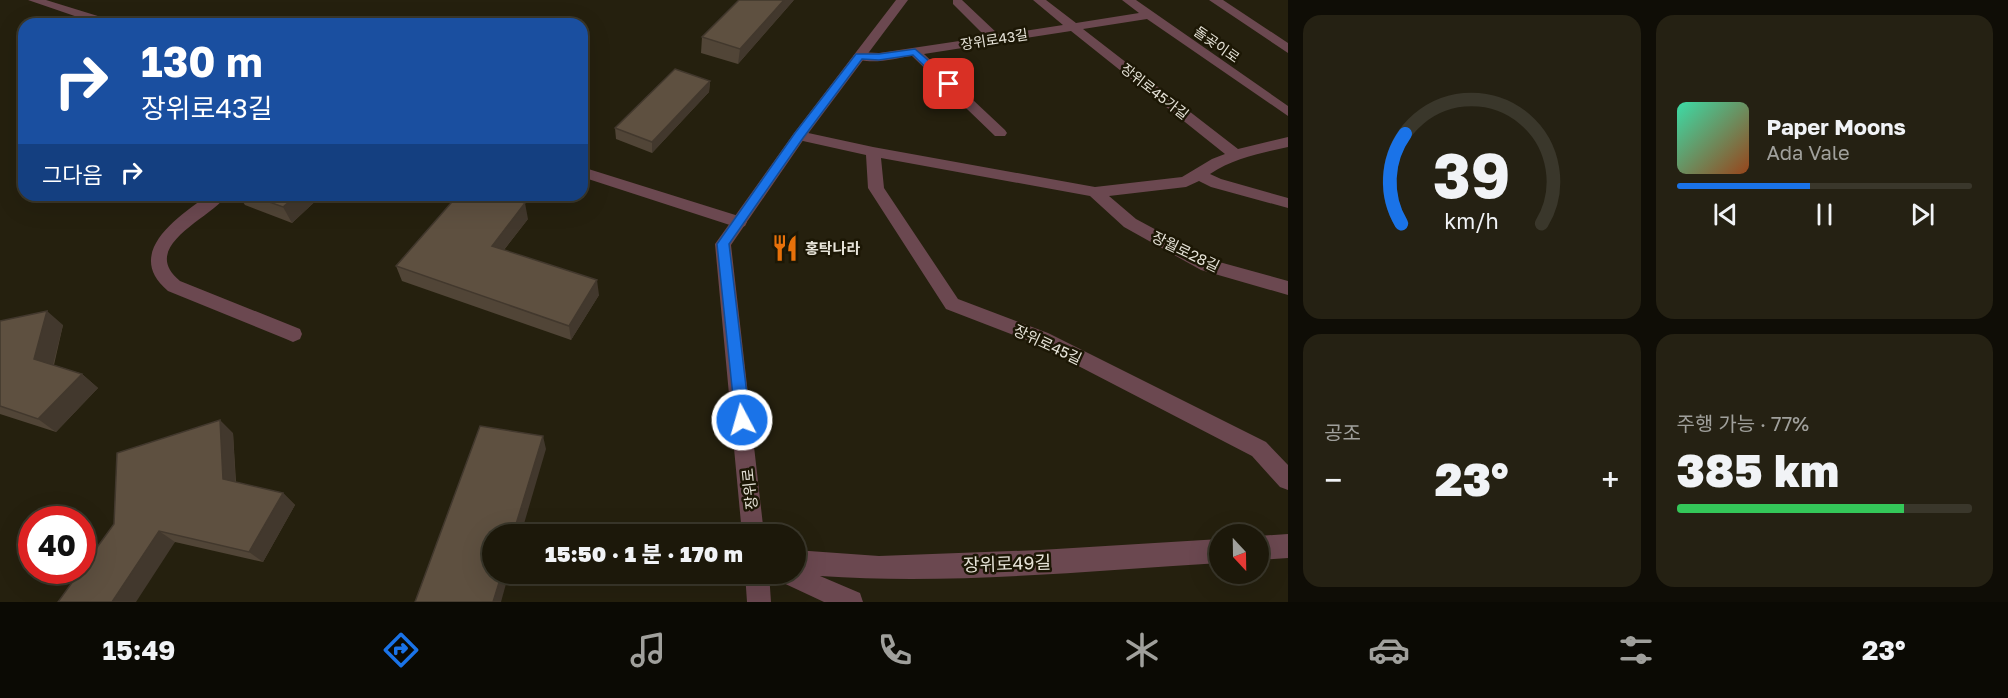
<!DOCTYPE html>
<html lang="ko">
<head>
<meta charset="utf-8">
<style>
	:root { --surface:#1c180a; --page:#252113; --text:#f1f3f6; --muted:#a0a09c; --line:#3a372b; --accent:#1a73e8 }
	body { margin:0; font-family:"Golos Text","Noto Sans KR",sans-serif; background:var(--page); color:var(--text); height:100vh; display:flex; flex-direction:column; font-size:22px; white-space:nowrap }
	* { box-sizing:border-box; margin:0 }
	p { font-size:20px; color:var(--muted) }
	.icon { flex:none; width:33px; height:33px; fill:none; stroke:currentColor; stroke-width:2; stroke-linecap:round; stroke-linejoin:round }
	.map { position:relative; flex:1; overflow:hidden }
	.sheet { display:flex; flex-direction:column; gap:15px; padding:15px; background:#0f0d06; width:720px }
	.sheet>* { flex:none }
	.banner { position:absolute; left:18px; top:18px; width:570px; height:183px; border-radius:18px; box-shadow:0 6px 24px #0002,0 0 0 2px var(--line); background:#1a4fa0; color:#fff; overflow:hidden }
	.needle { width:39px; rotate:158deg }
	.buttons { position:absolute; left:1209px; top:524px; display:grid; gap:12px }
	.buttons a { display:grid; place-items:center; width:60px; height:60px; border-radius:50%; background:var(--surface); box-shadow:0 6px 24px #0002,0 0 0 2px var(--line); font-size:30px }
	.speed { position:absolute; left:18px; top:506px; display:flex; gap:12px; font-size:30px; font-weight:700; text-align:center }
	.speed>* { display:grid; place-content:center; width:78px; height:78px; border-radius:50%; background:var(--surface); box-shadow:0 6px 24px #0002,0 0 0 2px var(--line); line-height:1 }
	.speed .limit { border:9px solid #d22; background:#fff; color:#111 }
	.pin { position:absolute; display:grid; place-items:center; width:51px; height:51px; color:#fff; margin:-26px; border-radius:12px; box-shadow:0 3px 9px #0006 }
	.me { position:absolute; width:66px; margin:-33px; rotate:354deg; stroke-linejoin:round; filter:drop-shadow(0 0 4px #0008) }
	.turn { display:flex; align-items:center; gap:21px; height:126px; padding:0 24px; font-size:27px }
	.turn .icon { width:78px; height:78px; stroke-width:2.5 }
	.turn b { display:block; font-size:42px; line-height:51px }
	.then { display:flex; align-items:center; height:57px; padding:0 24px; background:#0003; gap:12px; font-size:22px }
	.big { font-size:45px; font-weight:800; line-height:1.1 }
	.sheet .card { flex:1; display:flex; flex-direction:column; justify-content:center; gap:9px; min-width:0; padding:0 21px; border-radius:18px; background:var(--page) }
	.sheet .dial { align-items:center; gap:0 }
	.dial svg { height:156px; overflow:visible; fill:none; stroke:var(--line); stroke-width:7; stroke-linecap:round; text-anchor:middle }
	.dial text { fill:var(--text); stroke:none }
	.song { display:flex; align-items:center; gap:18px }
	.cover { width:72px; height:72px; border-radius:9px; background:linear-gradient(135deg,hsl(160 70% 55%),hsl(20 70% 35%)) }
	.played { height:6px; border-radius:3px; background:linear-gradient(90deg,var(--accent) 45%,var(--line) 45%) }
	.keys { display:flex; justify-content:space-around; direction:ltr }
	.heat { display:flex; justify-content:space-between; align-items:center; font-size:33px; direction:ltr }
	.charge { height:9px; border-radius:4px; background:linear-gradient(90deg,#34c759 77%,var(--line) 0) }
	.sheet .tiles { flex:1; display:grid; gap:15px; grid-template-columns:repeat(2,1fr) }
	.trip { position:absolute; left:482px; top:524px; width:324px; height:60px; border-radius:30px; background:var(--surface); box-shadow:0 6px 24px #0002,0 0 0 2px var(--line); font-weight:800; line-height:60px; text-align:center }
	.tab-bar { display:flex; height:96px; justify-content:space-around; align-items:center; background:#0b0a04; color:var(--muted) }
	.tab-bar .icon { width:42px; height:42px }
	.tab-bar .active { color:var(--accent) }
	.tab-bar b { font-size:27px; color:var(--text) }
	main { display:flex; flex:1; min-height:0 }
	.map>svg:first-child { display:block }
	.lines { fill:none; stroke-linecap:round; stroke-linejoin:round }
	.minor { fill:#6b4850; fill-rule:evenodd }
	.tertiary { fill:#6b4850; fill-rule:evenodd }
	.wall { fill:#514537 }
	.shaded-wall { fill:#42382d }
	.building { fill:#5e5040; stroke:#42382d; stroke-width:1.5 }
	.route { fill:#1a73e8; stroke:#114b97; stroke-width:1.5 }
	.labels { text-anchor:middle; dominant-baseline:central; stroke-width:5; stroke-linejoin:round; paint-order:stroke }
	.far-street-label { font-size:14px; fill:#e6e3d8; stroke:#1c1705 }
	.poi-label { font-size:15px; font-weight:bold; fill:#e6e3d8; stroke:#1c1705; text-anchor:start }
	.street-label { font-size:15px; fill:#e6e3d8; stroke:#1c1705 }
	.near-street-label { font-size:18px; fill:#e6e3d8; stroke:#1c1705 }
</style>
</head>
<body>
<main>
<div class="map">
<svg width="1288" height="602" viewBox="0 0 1288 602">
	<rect width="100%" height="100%" fill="#25200e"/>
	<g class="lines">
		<path class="minor" d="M28 0H46L114 21 116 24H98Z
			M953 0H962L999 35 1063 25 1033 0H1046L1076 23 1139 13 1122 0H1136L1288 106V116L1147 19 1083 29 1238 149 1288 137V147C1261 153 1234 158 1210 174L1221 179 1288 198V208L1211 187 1199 181 1186 187 1109 196 1136 219 1212 260 1288 281V295L1201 270 1124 227 1090 196 881 158 884 188 958 299 1048 333 1266 442 1288 465V490L1280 487 1252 456 1034 343 946 309 868 188 866 155 794 139 792 136 799 131 873 147 1095 187 1182 177 1212 159 1225 154 1071 31 924 54 1005 130 1007 133 1005 136H995L912 56C896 58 866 67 853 56L859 52 879 53 986 37 953 4Z
			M1209 0H1223L1288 43V53Z
			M582 167 745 218 747 222 745 226 739 228 582 177Z
			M208 195H227C212 218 137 246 180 281L300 329 302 334 300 339 293 342 286 339 168 291C123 253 178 217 208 195Z
			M1288 534V558L1258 560V536Z
			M1220 539V563C1087 571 952 585 820 576L860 593 863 602H824L779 581 775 573H795V550L879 556 1040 550Z"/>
		<path class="tertiary" d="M896 0H908L804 139 731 245 764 534H742L715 244 794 133Z
			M745 573H769L771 602H747Z"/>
	</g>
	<path class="wall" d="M794 0 738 64 701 53 702 37Z
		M710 81 709 92 652 153 616 139 615 128Z
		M238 195H322L292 223 245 205Z
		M528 219 504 250 599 295 571 340 402 281 396 266Z
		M0 321 63 325 54 365 82 374 98 388 56 432 0 414Z
		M233 433 236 482 283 493 295 505 263 562 175 542 58 602Z"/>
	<path class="shaded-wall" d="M784 0H794L738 64 740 49Z
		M710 81 709 92 652 153V142Z
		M297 195H322L292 223 283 207Z
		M525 203 528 219 495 261 492 246Z
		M597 280 599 295 571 340 569 326Z
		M47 311 63 325 51 373 34 359Z
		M82 374 98 388 56 432 38 419Z
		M220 420 233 433 236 492 223 479Z
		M543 436 546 449 521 534H513Z
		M283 493 295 505 263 562 249 552Z
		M159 531 175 542 136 602H112Z
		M502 573H509L501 602H493Z"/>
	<path class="building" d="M739 0H784L740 49 702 37Z
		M675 69 710 81 652 142 615 128Z
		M250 195H297L283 207Z
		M458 195H499L525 203 492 246 597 280 569 326 396 266Z
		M47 311 34 359 82 374 38 419 0 406V321Z
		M220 420 223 479 283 493 249 552 159 531 112 602H58L81 570H82V568L114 524 117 453Z
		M480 426 543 436 513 534H492V573H502L493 602H415Z"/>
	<path class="route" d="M915 49 953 82V86H945L913 55 879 60 862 59 803 138 729 244 750 420 747 425 742 427 736 425 717 244 795 133 856 54H879Z"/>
	<defs>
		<symbol id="restaurant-bare" viewBox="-9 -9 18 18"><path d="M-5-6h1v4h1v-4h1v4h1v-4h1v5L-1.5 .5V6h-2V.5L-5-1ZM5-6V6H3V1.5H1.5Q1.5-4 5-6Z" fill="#e8710a" stroke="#1c1705" stroke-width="2.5" paint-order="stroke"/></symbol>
	</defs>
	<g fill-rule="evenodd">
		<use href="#restaurant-bare" x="766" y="229" width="38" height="38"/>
	</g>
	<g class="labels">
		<g class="far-street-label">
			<text transform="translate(994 39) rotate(-9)">장위로43길</text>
			<text transform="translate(1217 44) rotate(35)">돌곶이로</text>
			<text transform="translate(1155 91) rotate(38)">장위로45가길</text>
		</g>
		<g class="poi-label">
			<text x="805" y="248">홍탁나라</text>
		</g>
		<g class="street-label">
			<text transform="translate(1186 251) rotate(26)">장월로28길</text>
			<text transform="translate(1048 344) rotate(25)">장위로45길</text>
			<text transform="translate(749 489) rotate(-96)">장위로</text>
		</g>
		<g class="near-street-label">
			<text transform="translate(1007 563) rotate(-2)">장위로49길</text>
		</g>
	</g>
</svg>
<div class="buttons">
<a><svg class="needle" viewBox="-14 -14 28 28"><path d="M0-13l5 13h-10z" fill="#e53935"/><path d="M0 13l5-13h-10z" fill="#a0a09c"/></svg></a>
</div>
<div class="speed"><div class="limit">40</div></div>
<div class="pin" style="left:949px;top:84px;background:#d93025"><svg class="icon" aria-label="arrive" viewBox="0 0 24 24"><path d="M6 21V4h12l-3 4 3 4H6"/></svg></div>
<svg class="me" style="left:742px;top:420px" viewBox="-20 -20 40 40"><circle r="17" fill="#1a73e8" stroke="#fff" stroke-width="3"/><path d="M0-11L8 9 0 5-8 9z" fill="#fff"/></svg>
<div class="trip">15:50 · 1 분 · 170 m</div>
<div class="banner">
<div class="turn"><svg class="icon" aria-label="right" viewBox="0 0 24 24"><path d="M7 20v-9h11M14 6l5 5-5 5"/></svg><div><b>130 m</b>장위로43길</div></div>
<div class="then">그다음<svg class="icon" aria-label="right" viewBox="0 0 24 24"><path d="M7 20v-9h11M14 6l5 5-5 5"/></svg></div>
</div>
</div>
<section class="sheet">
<div class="tiles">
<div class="card dial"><svg viewBox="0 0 100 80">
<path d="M14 69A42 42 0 1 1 86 69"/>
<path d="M14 69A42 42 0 0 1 16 23" stroke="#1a73e8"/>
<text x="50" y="56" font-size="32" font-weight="700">39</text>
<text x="50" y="72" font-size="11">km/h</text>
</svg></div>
<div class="card">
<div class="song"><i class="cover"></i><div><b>Paper Moons</b><p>Ada Vale</p></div></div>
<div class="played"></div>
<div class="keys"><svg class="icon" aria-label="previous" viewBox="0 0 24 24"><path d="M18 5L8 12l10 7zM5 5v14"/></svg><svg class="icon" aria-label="pause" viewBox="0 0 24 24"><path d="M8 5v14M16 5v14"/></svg><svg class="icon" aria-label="next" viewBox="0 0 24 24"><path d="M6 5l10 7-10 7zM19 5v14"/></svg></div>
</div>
<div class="card"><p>공조</p>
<div class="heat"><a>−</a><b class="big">23°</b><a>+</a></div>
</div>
<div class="card"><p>주행 가능 · 77%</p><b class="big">385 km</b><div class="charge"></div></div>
</div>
</section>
</main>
<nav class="tab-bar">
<b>15:49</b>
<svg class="icon active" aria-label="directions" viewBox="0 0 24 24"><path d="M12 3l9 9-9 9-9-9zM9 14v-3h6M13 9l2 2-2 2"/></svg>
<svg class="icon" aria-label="music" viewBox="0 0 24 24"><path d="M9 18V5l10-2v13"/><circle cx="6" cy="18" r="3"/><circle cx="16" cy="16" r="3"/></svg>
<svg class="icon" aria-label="phone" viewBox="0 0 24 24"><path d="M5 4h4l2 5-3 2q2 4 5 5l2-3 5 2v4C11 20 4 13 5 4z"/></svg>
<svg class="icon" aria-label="climate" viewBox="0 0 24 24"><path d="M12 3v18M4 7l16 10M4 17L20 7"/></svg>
<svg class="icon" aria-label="car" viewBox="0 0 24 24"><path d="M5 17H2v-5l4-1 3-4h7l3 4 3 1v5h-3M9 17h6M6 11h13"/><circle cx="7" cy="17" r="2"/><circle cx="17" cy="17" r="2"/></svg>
<svg class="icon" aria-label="filters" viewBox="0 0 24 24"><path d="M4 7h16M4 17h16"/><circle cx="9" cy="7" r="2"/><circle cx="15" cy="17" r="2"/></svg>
<b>23°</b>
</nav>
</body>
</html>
